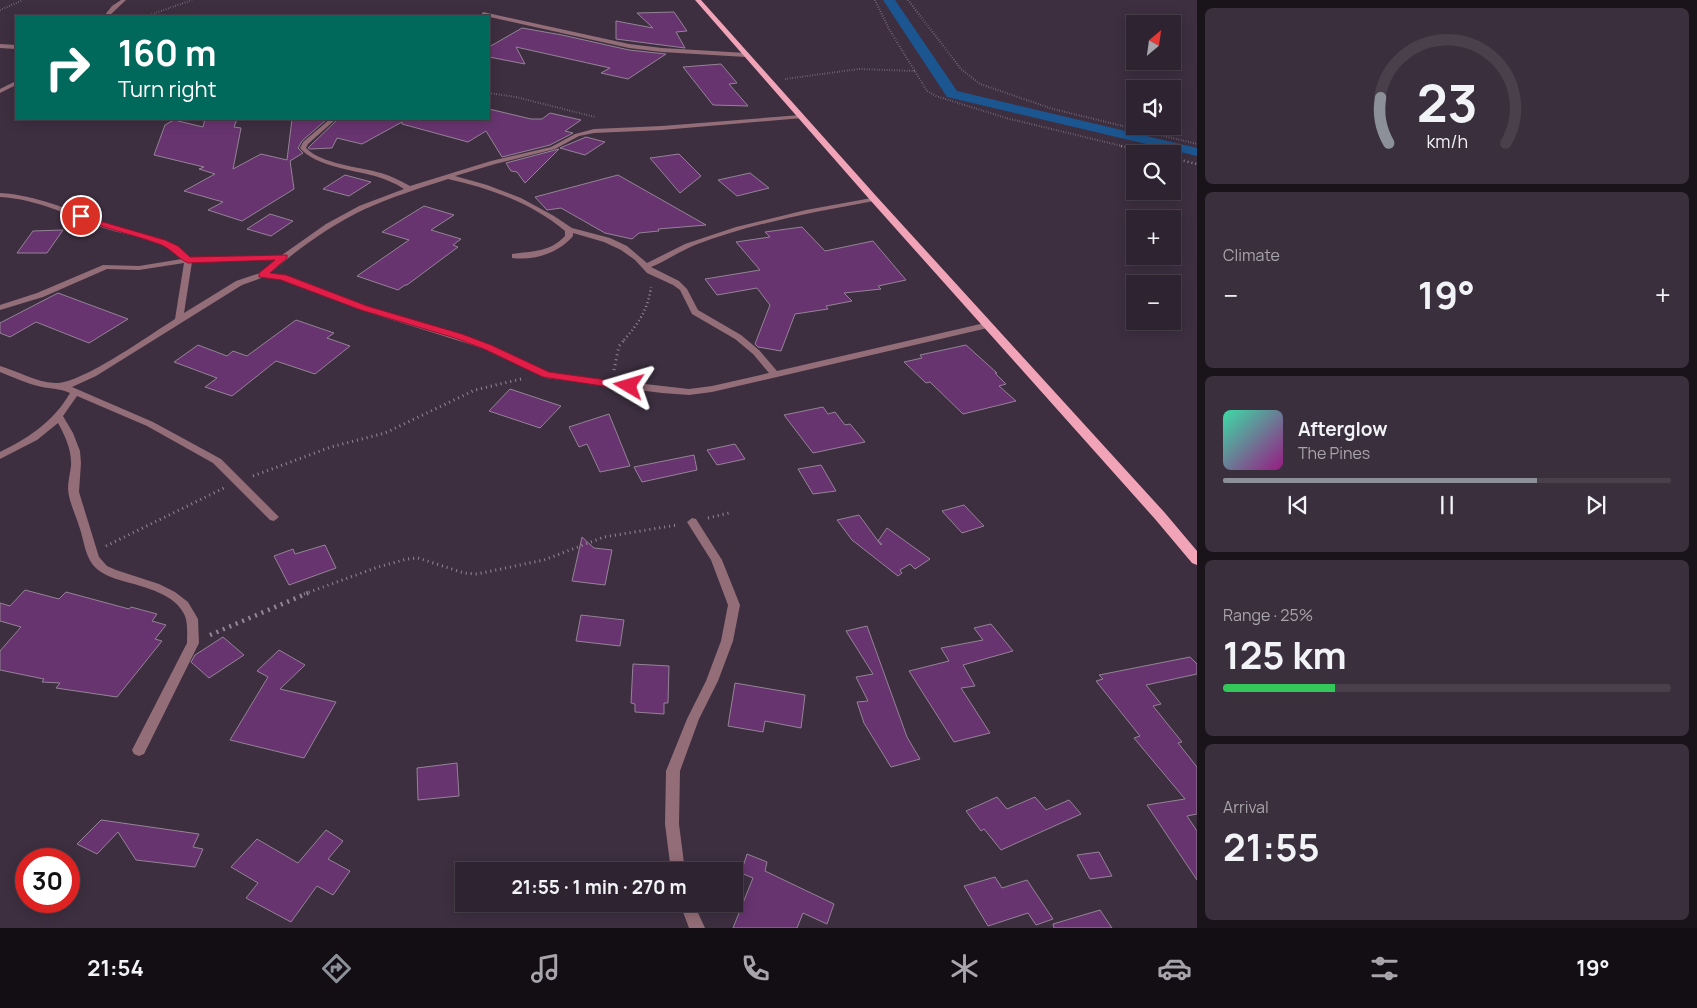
<!DOCTYPE html>
<html lang="en">
<head>
<meta charset="utf-8">
<style>
	:root { --surface:#2e2330; --page:#3a2f3c; --text:#f1f3f6; --muted:#a7a4ab; --line:#49404c; --accent:#8c9099 }
	body { margin:0; font-family:Manrope,sans-serif; background:var(--page); color:var(--text); height:100vh; display:flex; flex-direction:column; font-size:19px; white-space:nowrap }
	* { box-sizing:border-box; margin:0 }
	p { font-size:16px; color:var(--muted) }
	.icon { flex:none; width:28px; height:28px; fill:none; stroke:currentColor; stroke-width:2; stroke-linecap:round; stroke-linejoin:round }
	.map { position:relative; flex:1; overflow:hidden }
	.drawer { display:flex; flex-direction:column; gap:8px; padding:8px; background:#19131a; width:500px }
	.drawer>* { flex:none }
	.hud { position:absolute; left:15px; top:15px; width:475px; height:105px; border-radius:0px; box-shadow:0 2px 12px #0003,0 0 0 1px var(--line); background:#00695c; color:#fff; overflow:hidden }
	.needle { width:32px; rotate:29deg }
	.buttons { position:absolute; left:1126px; top:15px; display:grid; gap:10px }
	.buttons a { display:grid; place-items:center; width:55px; height:55px; border-radius:0px; background:var(--surface); box-shadow:0 2px 12px #0003,0 0 0 1px var(--line); font-size:25px }
	.speed { position:absolute; left:15px; top:848px; display:flex; gap:10px; font-size:25px; font-weight:700; text-align:center }
	.speed>* { display:grid; place-content:center; width:65px; height:65px; border-radius:50%; background:var(--surface); box-shadow:0 2px 12px #0003,0 0 0 1px var(--line); line-height:1 }
	.speed .limit { border:8px solid #d22; background:#fff; color:#111 }
	.pin { position:absolute; display:grid; place-items:center; width:42px; height:42px; color:#fff; margin:-21px; border:2px solid #fff; border-radius:50%; box-shadow:0 1px 5px #0007 }
	.me { position:absolute; width:55px; margin:-28px; rotate:277deg; stroke-linejoin:round; filter:drop-shadow(0 0 4px #0008) }
	.turn { display:flex; align-items:center; gap:18px; height:105px; padding:0 20px; font-size:22px }
	.turn .icon { width:65px; height:65px; stroke-width:2.5 }
	.turn b { display:block; font-size:35px; line-height:42px }
	.big { font-size:38px; font-weight:700; line-height:1.1 }
	.drawer .card { flex:1; display:flex; flex-direction:column; justify-content:center; gap:8px; min-width:0; padding:0 18px; border-radius:8px; background:var(--page) }
	.drawer .dial { align-items:center; gap:0 }
	.dial svg { height:130px; overflow:visible; fill:none; stroke:var(--line); stroke-width:7; stroke-linecap:round; text-anchor:middle }
	.dial text { fill:var(--text); stroke:none }
	.song { display:flex; align-items:center; gap:15px }
	.cover { width:60px; height:60px; border-radius:8px; background:linear-gradient(135deg,hsl(160 70% 55%),hsl(310 70% 35%)) }
	.played { height:5px; border-radius:2px; background:linear-gradient(90deg,var(--accent) 70%,var(--line) 70%) }
	.keys { display:flex; justify-content:space-around; direction:ltr }
	.heat { display:flex; justify-content:space-between; align-items:center; font-size:28px; direction:ltr }
	.charge { height:8px; border-radius:4px; background:linear-gradient(90deg,#34c759 25%,var(--line) 0) }
	.trip { position:absolute; left:455px; top:862px; width:288px; height:50px; border-radius:0px; background:var(--surface); box-shadow:0 2px 12px #0003,0 0 0 1px var(--line); font-weight:700; line-height:50px; text-align:center }
	.tab-bar { display:flex; height:80px; justify-content:space-around; align-items:center; background:#120e13; color:var(--muted) }
	.tab-bar .icon { width:35px; height:35px }
	.tab-bar .selected { color:var(--accent) }
	.tab-bar b { font-size:22px; color:var(--text) }
	main { display:flex; flex:1; min-height:0 }
	.map>svg:first-child { display:block }
	.lines { fill:none; stroke-linecap:round; stroke-linejoin:round }
	.canal { fill:#1c5690; fill-rule:evenodd }
	.building { fill:#67346f; stroke:#948396 }
	.path-far3 { stroke:#938795; stroke-width:2; stroke-dasharray:0.5 2; stroke-linecap:butt }
	.path-far2 { stroke:#938795; stroke-width:2.5; stroke-dasharray:1 3; stroke-linecap:butt }
	.path-far1 { stroke:#938795; stroke-width:3; stroke-dasharray:1 4; stroke-linecap:butt }
	.path { stroke:#938795; stroke-width:4.5; stroke-dasharray:2 5; stroke-linecap:butt }
	.minor { fill:#936d77; fill-rule:evenodd }
	.tertiary { fill:#936d77; fill-rule:evenodd }
	.primary { fill:#f1a3b8; fill-rule:evenodd }
	.route { fill:#e11d48; stroke:#92132f }
</style>
</head>
<body>
<main>
<div class="map">
<svg width="1197" height="928" viewBox="0 0 1197 928">
	<rect width="100%" height="100%" fill="#3d2f40"/>
	<g class="lines">
		<path class="canal" d="M883 0H895L957 91 1197 148V156L947 97Z"/>
	</g>
	<path class="building" d="M674 12 687 31 676 32 685 48 616 39V21L653 28 637 13Z
		M522 28 562 35 629 50 666 54 628 79 601 73 610 68 516 47 525 64 489 57V47Z
		M721 64 737 83 729 84 748 106 713 105 683 67Z
		M489 109 531 119H542L550 113 581 120 565 131 573 133 550 145 502 157 486 131 468 142 402 124V122L362 144 337 138 332 148 310 149 308 148 338 119H489Z
		M205 119H237L234 127 241 128 233 169 261 154 287 160 292 119H327L302 141 298 148 303 153 290 161 294 189 242 221 208 210 223 202 184 191 215 174 199 169 204 167 154 155 165 125 174 120 203 127Z
		M586 137 605 142 585 155 560 148Z
		M559 149 525 183 517 172 511 171 506 163Z
		M679 154 701 176 680 193 650 158Z
		M750 173 769 188 737 196 718 180Z
		M345 175 371 182 349 196 323 189Z
		M618 175 706 225 658 229 659 231 639 233 632 239 605 233 561 208 547 210 535 197Z
		M424 206 454 215 431 230 461 239 453 245 458 247 407 285H405L398 290 357 276 409 240 382 232Z
		M270 214 293 221 271 236 247 229Z
		M802 227 825 251 873 241 906 280 878 286 881 289 844 293 852 301 826 306 828 309 795 314 781 351 758 347 755 344 770 305 757 288 717 295 705 279 760 270 736 242 770 237 765 232Z
		M63 230 47 253H17L33 231Z
		M58 293 128 319 89 343 36 322 10 337 0 333V323Z
		M296 320 334 333 327 338 350 346 315 374 276 361 232 396 205 387 217 378 174 362 198 345 227 356 233 351 247 356Z
		M966 345 997 373H995L1006 384 999 386 1016 401 963 414 930 382 926 383 904 362 922 358 920 355Z
		M510 389 561 406 540 428 489 411Z
		M823 407 828 414 835 412 845 425 850 424 865 442 813 453 784 415Z
		M609 414 630 466 600 472 587 444 579 447 569 427Z
		M735 444 745 459 717 465 707 450Z
		M694 455 697 470 642 482 634 467Z
		M821 465 836 491 813 494 798 469Z
		M964 505 984 526 962 533 942 511Z
		M859 515 881 545 882 544 878 541 887 528 930 559 915 569 910 564 900 570 902 573 898 576 852 540 837 520Z
		M582 537 594 548 612 550 605 585 572 581Z
		M325 545 336 568 289 585 274 556 293 549 295 554Z
		M25 590 59 599 66 592 129 609 131 607 157 614 152 621 166 625 155 639 162 641 117 697 56 688 60 683 42 682 44 679 0 670V651L21 627 0 621V603L10 606Z
		M581 615 624 620 620 646 576 641Z
		M991 624 1013 651 963 665 975 686 961 688 990 733 954 742 909 671 949 661 941 648 983 640 974 628Z
		M867 626 907 737 920 759 891 767 864 723 857 702 868 701 856 677 873 674 846 631Z
		M223 637 244 655 209 678 191 662 195 655Z
		M279 650 305 665 280 689 336 702 304 758 230 740 268 677 257 671Z
		M1190 657 1197 664V674L1146 685 1161 704 1153 706 1182 742 1178 743 1197 767V814L1187 816 1197 831V880L1147 805 1185 799 1134 738 1140 736 1096 681 1103 679 1099 675Z
		M633 664 669 666 668 703H664V714L635 712V704L631 703Z
		M735 683 805 695 801 728 765 721 763 732 728 726Z
		M457 763 459 796 418 800 417 768Z
		M997 797 1007 809 1035 797 1046 810 1069 800 1081 814 1001 850 984 829 981 831 966 811Z
		M101 820 199 834 193 847 203 849 195 867 136 860 118 832 97 854 77 844Z
		M326 830 343 841 328 859 350 871 333 895 317 886 291 922 246 898 258 883 231 867 257 839 298 863Z
		M1099 852 1112 876 1090 879 1077 855Z
		M747 854 767 862 765 871 834 904 827 924 803 913 797 928H733L753 878 741 873Z
		M995 877 1002 888 1027 880 1053 919 1036 925 1028 913 988 926 964 886Z
		M1100 910 1112 928H1054L1053 924Z"/>
	<g class="lines">
		<path class="path-far3" d="M875 0 889 29 927 91 936 96 1006 118 1126 147
			M908 0 961 69 980 84 1053 109 1197 144
			M0 10 23 0
			M147 16 192 0
			M785 79 859 69 915 71
			M489 93 516 97 595 117"/>
		<path class="path-far2" d="M1121 146 1155 154
			M1172 158 1197 164
			M624 340C639 323 648 309 651 287"/>
		<path class="path-far1" d="M614 370 619 346 626 338
			M253 476 331 447 385 433 475 390 521 379
			M708 518 729 513
			M106 546 224 488
			M304 594 378 567 407 559 418 558 464 573 477 574 544 560 604 537 677 525"/>
		<path class="path" d="M210 635 308 593"/>
		<path class="minor" d="M483 12 629 44 662 48 746 53 749 55 746 57 662 52 629 48 481 15Z
			M0 44 16 45V49L0 48Z
			M801 115 804 117 803 118 662 130 594 133 579 136 555 149 495 164 455 176 487 185 521 198 554 216 572 228 610 238 627 246 647 263 685 244 736 227 806 210 877 197V201H874C814 212 753 223 695 245 680 251 666 261 651 267L679 281 687 289 698 310 741 335 759 350 777 371 989 322 993 325 992 327 712 392 689 395 662 393 546 378 485 349 361 310 282 279 264 277 242 285 96 376 72 387 153 422 221 459 279 517 274 521 270 520 213 463 147 426 77 396 63 416 73 433 80 451 81 463 79 492 99 557 107 566 116 570 159 584 175 592 188 602 198 619 199 643 144 754 139 756 134 754 132 750 187 643C187 634 188 625 185 616 176 594 144 587 123 581 112 578 101 574 93 565 84 553 84 539 79 526 75 513 69 502 68 489 68 481 70 474 71 466 72 450 65 436 58 423L37 440 0 459V452C29 438 54 421 70 393 60 388 49 389 38 386 25 383 13 377 0 372V366C18 371 35 382 55 383 80 385 151 334 175 319L184 263 139 270 107 269 43 297 0 310V305L37 293 103 265 139 266 182 259C161 237 131 237 104 228 69 216 38 199 0 197V193C37 195 68 210 102 222 133 234 166 234 190 258L282 255 326 224 359 206 404 189C395 183 385 179 375 176 353 170 315 166 300 148L303 142 330 119H336L308 144 306 148C321 164 360 167 381 173 391 176 401 181 410 186L491 161 551 147 575 134 594 129 662 126ZM448 179C489 188 532 203 565 231V236C550 252 533 251 512 254V258C534 261 559 253 573 236V233L604 242 621 250 635 260 647 273 673 285 680 290 692 314 735 339 753 354 769 373 712 386 689 389 548 373 491 345 367 306 286 275 270 273C298 249 331 225 365 209 392 197 420 188 448 179ZM276 260 260 273 236 281 184 313 192 262Z
			M692 518 696 519 722 560 740 605 733 641 718 681 699 719 680 771 679 824 685 871H671L665 824 666 771 687 719 706 681 721 641 728 605 711 560 687 522Z
			M680 904H694L705 928H689Z"/>
		<path class="tertiary" d="M121 0H126L109 16H104L112 6Z
			M16 81V85L0 93V89Z"/>
		<path class="primary" d="M695 0H701L877 197 1165 513 1197 551V565L1192 563 1155 519 871 201Z"/>
	</g>
	<path class="route" d="M78 214H84L103 222 165 240 178 246 190 257 287 255V258L270 273 286 275 367 306 462 334 491 345 549 372 629 383 634 386 629 390 543 377 484 349 455 338 361 310 281 280 259 277V273L275 260 188 263C178 259 171 248 159 244 132 234 104 229 78 217Z"/>
</svg>
<div class="buttons">
<a><svg class="needle" viewBox="-14 -14 28 28"><path d="M0-13l5 13h-10z" fill="#e53935"/><path d="M0 13l5-13h-10z" fill="#a7a4ab"/></svg></a>
<a><svg class="icon" aria-label="sound" viewBox="0 0 24 24"><path d="M4 9h4l5-4v14l-5-4H4zM17 9q2 3 0 6"/></svg></a>
<a><svg class="icon" aria-label="search" viewBox="0 0 24 24"><circle cx="10" cy="10" r="6"/><path d="M15 15l6 6"/></svg></a>
<a>+</a>
<a>−</a>
</div>
<div class="speed"><div class="limit">30</div></div>
<div class="pin" style="left:81px;top:216px;background:#d93025"><svg class="icon" aria-label="arrive" viewBox="0 0 24 24"><path d="M6 21V4h12l-3 4 3 4H6"/></svg></div>
<svg class="me" style="left:629px;top:386px" viewBox="-20 -20 40 40"><path d="M0-17L14 15 0 8-14 15z" fill="#e11d48" stroke="#fff" stroke-width="4"/></svg>
<div class="trip">21:55 · 1 min · 270 m</div>
<div class="hud">
<div class="turn"><svg class="icon" aria-label="right" viewBox="0 0 24 24"><path d="M7 20v-9h11M14 6l5 5-5 5"/></svg><div><b>160 m</b>Turn right</div></div>
</div>
</div>
<section class="drawer">
<div class="card dial"><svg viewBox="0 0 100 80">
<path d="M14 69A42 42 0 1 1 86 69"/>
<path d="M14 69A42 42 0 0 1 9 41" stroke="#8c9099"/>
<text x="50" y="56" font-size="32" font-weight="700">23</text>
<text x="50" y="72" font-size="11">km/h</text>
</svg></div>
<div class="card"><p>Climate</p>
<div class="heat"><a>−</a><b class="big">19°</b><a>+</a></div>
</div>
<div class="card">
<div class="song"><i class="cover"></i><div><b>Afterglow</b><p>The Pines</p></div></div>
<div class="played"></div>
<div class="keys"><svg class="icon" aria-label="previous" viewBox="0 0 24 24"><path d="M18 5L8 12l10 7zM5 5v14"/></svg><svg class="icon" aria-label="pause" viewBox="0 0 24 24"><path d="M8 5v14M16 5v14"/></svg><svg class="icon" aria-label="next" viewBox="0 0 24 24"><path d="M6 5l10 7-10 7zM19 5v14"/></svg></div>
</div>
<div class="card"><p>Range · 25%</p><b class="big">125 km</b><div class="charge"></div></div>
<div class="card"><p>Arrival</p><b class="big">21:55</b></div>
</section>
</main>
<nav class="tab-bar">
<b>21:54</b>
<svg class="icon selected" aria-label="directions" viewBox="0 0 24 24"><path d="M12 3l9 9-9 9-9-9zM9 14v-3h6M13 9l2 2-2 2"/></svg>
<svg class="icon" aria-label="music" viewBox="0 0 24 24"><path d="M9 18V5l10-2v13"/><circle cx="6" cy="18" r="3"/><circle cx="16" cy="16" r="3"/></svg>
<svg class="icon" aria-label="phone" viewBox="0 0 24 24"><path d="M5 4h4l2 5-3 2q2 4 5 5l2-3 5 2v4C11 20 4 13 5 4z"/></svg>
<svg class="icon" aria-label="climate" viewBox="0 0 24 24"><path d="M12 3v18M4 7l16 10M4 17L20 7"/></svg>
<svg class="icon" aria-label="car" viewBox="0 0 24 24"><path d="M5 17H2v-5l4-1 3-4h7l3 4 3 1v5h-3M9 17h6M6 11h13"/><circle cx="7" cy="17" r="2"/><circle cx="17" cy="17" r="2"/></svg>
<svg class="icon" aria-label="filters" viewBox="0 0 24 24"><path d="M4 7h16M4 17h16"/><circle cx="9" cy="7" r="2"/><circle cx="15" cy="17" r="2"/></svg>
<b>19°</b>
</nav>
</body>
</html>
